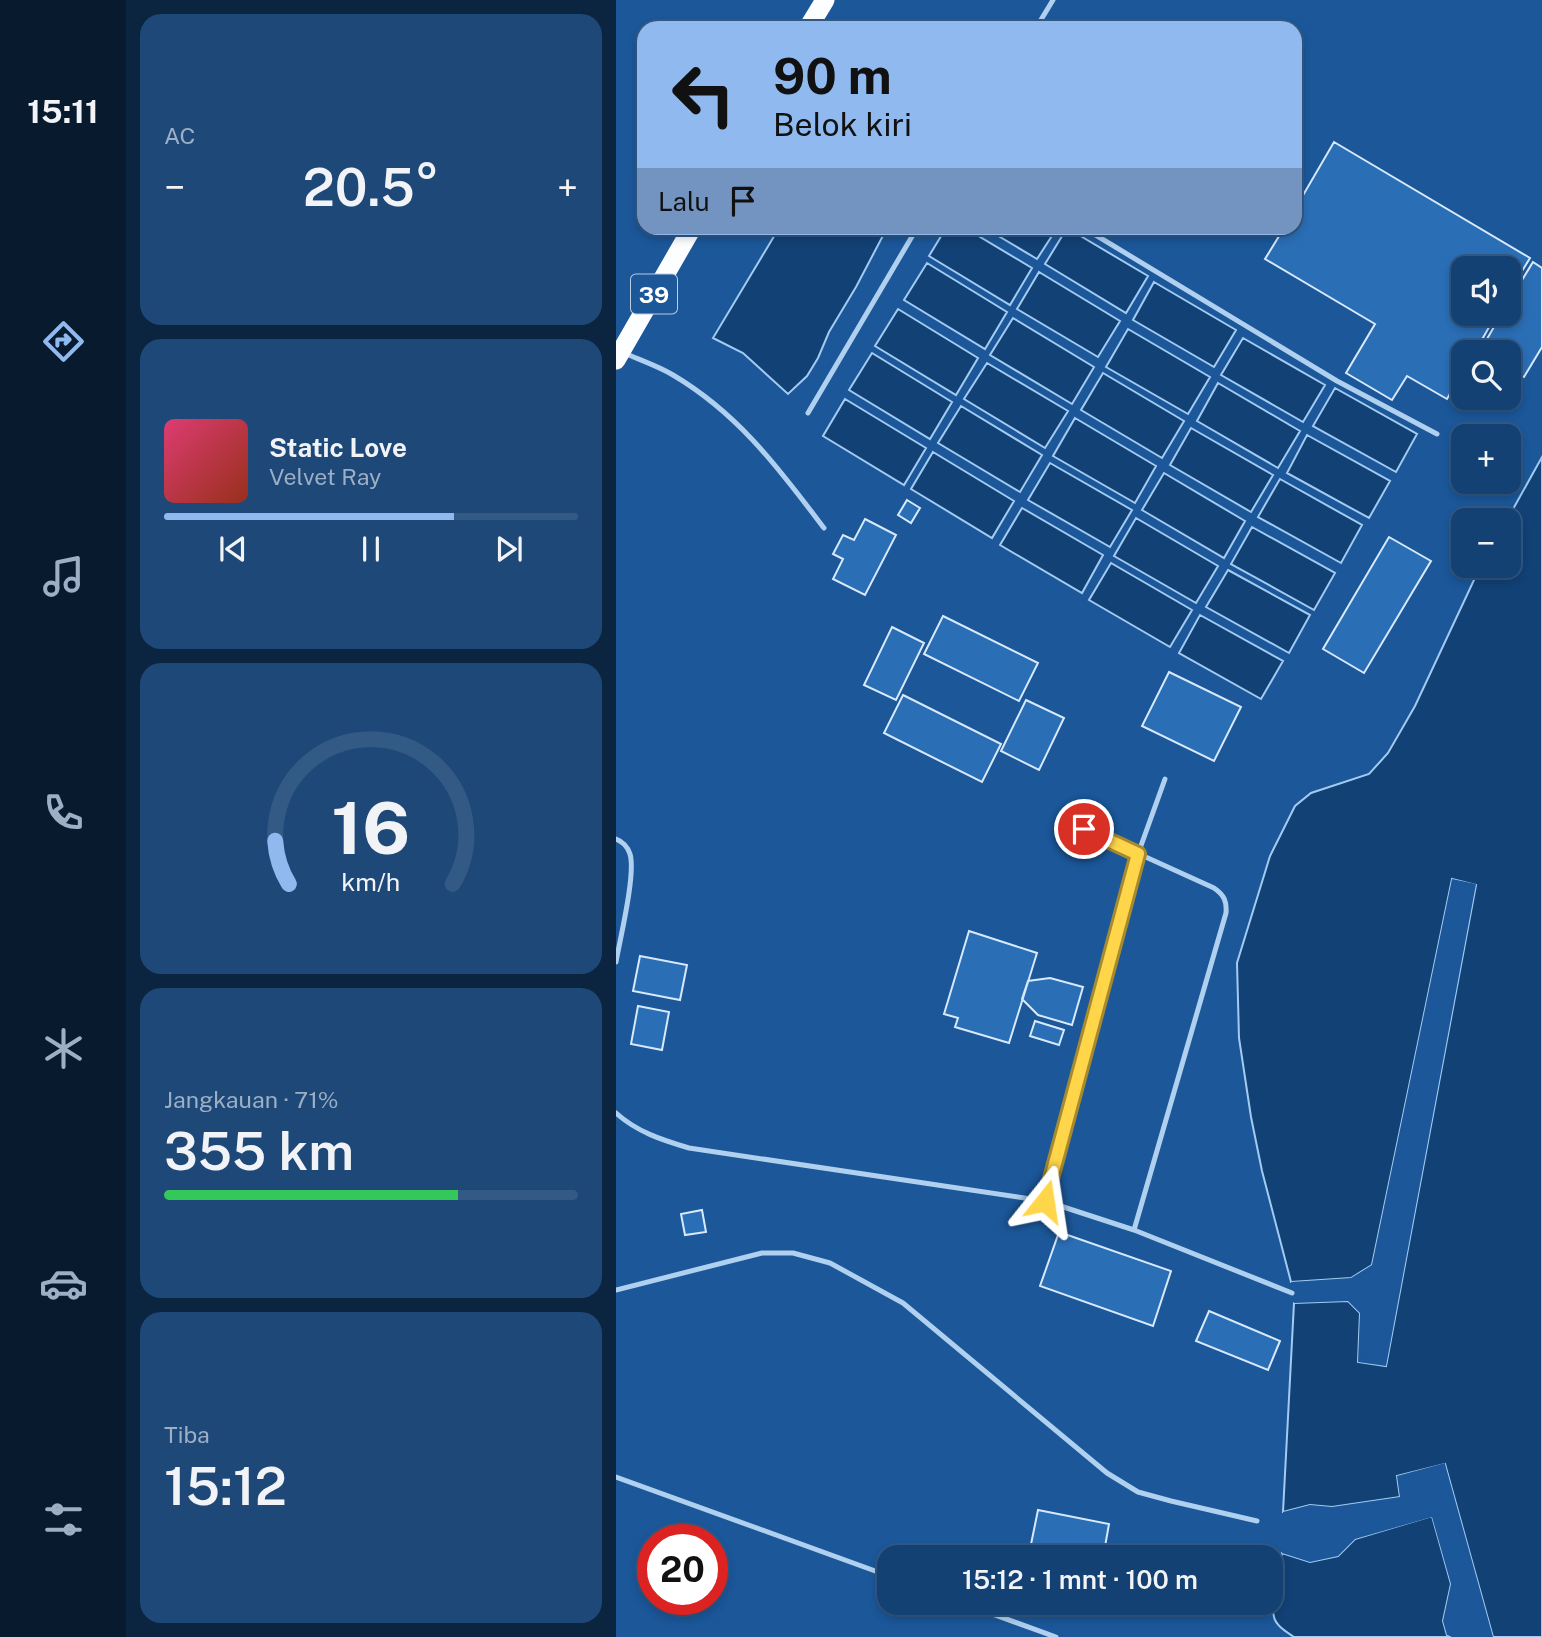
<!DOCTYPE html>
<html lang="id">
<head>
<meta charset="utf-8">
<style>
	:root { --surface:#144173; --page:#1d4878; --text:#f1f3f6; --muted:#9dafc4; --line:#335a85; --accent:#90b9f0 }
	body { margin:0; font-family:"Public Sans",sans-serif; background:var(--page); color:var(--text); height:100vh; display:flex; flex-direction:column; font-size:26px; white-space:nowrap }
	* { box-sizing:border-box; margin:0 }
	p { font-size:23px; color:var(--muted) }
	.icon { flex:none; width:38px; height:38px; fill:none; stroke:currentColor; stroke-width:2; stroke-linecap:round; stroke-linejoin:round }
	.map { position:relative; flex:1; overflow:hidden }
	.panel { display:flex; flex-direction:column; gap:14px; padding:14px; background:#0b243f; width:490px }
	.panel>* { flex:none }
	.top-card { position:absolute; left:21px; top:21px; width:665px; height:214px; border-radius:21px; box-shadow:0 4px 10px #0003,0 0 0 2px var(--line); background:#90b9f0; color:#111; overflow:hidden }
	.controls { position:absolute; left:835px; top:256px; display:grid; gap:14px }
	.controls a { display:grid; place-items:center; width:70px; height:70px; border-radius:14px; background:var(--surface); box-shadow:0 4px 10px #0003,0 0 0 2px var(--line); font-size:35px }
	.speed { position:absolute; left:21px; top:1524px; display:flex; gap:14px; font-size:35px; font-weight:700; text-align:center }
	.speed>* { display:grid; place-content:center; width:91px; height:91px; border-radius:50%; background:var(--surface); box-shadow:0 4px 10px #0003,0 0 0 2px var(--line); line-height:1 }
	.speed .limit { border:10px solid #d22; background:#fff; color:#111 }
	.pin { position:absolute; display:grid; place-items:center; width:60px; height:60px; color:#fff; margin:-30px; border:4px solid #fff; border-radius:50%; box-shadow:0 2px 7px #0007 }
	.me { position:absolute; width:77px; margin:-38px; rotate:15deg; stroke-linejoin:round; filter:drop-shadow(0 0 5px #0008) }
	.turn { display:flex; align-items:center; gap:24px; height:147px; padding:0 21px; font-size:32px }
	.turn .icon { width:91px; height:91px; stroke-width:2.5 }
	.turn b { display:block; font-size:49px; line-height:60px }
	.then { display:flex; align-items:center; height:66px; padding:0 21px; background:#0003; gap:14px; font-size:26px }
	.big { font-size:52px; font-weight:600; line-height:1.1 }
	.panel .tile { flex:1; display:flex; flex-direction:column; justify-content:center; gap:10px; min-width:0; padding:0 24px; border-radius:21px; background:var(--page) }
	.panel .dial { align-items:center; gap:0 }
	.dial svg { height:182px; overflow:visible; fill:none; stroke:var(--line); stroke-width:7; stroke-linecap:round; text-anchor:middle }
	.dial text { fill:var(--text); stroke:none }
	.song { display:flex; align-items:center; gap:21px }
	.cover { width:84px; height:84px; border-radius:10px; background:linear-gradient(135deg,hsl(340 70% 55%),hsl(10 70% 35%)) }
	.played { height:7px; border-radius:4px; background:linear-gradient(90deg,var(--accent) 70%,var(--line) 70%) }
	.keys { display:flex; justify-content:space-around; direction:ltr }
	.heat { display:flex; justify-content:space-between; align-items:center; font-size:38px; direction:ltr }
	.charge { height:10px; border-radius:5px; background:linear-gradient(90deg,#34c759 71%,var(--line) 0) }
	.trip { position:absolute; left:261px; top:1545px; width:406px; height:70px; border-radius:21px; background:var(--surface); box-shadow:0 4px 10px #0003,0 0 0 2px var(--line); font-weight:600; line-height:70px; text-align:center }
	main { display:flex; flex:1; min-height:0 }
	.tabs { display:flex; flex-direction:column; width:126px; justify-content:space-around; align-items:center; background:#081a2e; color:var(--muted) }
	.tabs .icon { width:49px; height:49px }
	.tabs .active { color:var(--accent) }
	.tabs b { font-size:32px; color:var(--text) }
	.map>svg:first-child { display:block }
	.water { fill:#124176; stroke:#a3cbf2; stroke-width:2 }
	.pier { fill:#1b5799 }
	.building { fill:#2a6eb6; stroke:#d7e9fb; stroke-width:2 }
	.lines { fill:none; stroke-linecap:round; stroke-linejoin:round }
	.service { stroke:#b0d0f0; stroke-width:5 }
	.trunk { stroke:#fcfeff; stroke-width:19 }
	.route-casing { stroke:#a68a30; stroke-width:18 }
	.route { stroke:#ffd54a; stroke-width:12 }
	.labels { text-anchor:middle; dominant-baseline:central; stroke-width:7; stroke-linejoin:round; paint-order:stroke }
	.shield { fill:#1b5799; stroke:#bbcde0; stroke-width:2 }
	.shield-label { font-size:23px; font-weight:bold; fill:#fff }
</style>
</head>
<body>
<main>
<nav class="tabs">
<b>15:11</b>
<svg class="icon active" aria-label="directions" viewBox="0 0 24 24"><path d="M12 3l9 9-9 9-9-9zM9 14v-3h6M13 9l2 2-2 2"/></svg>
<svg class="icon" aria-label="music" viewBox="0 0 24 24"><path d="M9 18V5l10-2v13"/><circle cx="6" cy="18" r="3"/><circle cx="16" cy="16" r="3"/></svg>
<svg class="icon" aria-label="phone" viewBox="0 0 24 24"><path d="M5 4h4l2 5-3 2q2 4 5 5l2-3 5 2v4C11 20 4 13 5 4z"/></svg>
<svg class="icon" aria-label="climate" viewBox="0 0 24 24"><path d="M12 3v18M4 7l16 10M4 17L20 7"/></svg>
<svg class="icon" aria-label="car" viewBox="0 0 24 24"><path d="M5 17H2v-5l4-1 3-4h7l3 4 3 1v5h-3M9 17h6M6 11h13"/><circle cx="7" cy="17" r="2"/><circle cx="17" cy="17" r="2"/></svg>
<svg class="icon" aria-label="filters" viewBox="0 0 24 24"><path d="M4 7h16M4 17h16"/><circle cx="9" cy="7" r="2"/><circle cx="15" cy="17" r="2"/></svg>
</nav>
<section class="panel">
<div class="tile"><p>AC</p>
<div class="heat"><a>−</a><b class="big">20.5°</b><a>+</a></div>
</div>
<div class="tile">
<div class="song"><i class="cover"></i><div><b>Static Love</b><p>Velvet Ray</p></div></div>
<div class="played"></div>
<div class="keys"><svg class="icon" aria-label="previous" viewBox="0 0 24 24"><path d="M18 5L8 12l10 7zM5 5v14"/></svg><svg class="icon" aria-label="pause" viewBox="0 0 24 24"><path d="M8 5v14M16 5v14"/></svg><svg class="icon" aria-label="next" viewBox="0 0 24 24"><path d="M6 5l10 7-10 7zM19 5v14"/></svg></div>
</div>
<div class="tile dial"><svg viewBox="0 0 100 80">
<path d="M14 69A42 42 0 1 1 86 69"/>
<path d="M14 69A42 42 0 0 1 8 50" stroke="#90b9f0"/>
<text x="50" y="56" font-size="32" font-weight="700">16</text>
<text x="50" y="72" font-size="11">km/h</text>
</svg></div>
<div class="tile"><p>Jangkauan · 71%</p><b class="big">355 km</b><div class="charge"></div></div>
<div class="tile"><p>Tiba</p><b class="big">15:12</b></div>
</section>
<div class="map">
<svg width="926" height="1637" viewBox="0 0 926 1637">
	<rect width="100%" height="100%" fill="#1b5799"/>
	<path class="water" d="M163 228H271L240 287 213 332 202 358 191 376 172 394 127 353 97 338Z
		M330 228H349L416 268 394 305 313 256Z
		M369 228H441L421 259Z
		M451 228 532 276 510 313 429 264Z
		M311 263 391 312 369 349 288 300Z
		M423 272 504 321 482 357 401 309Z
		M538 282 620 330 598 367 517 320Z
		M282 309 362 358 340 395 259 346Z
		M397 318 478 367 456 404 374 355Z
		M512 329 594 377 572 414 490 367Z
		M627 338 709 385 687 422 605 375Z
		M256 353 336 402 314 439 233 390Z
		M371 363 452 411 429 448 348 399Z
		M487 373 568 421 546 458 465 410Z
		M602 383 684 431 662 468 581 421Z
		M719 388 801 434 780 472 697 426Z
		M229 399 310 448 288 485 207 436Z
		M345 406 426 455 404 492 322 443Z
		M459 418 540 466 519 503 437 456Z
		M575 428 657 475 635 512 554 465Z
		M691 435 774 481 753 518 671 473Z
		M317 452 398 501 376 538 295 489Z
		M926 457V1637H877L829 1464 781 1476 784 1497 716 1507 694 1505 667 1512 678 1303 732 1301 744 1313 742 1362 770 1366 860 885 836 879 756 1265 735 1278 675 1282 646 1171 635 1117 623 1038 621 963 654 856 679 806 695 793 753 774 772 753 799 706 865 565H892V520H891Z
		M434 463 516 510 494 547 412 500Z
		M548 473 629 521 608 558 526 510Z
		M664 479 746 525 725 563 642 517Z
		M406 508 487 555 466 593 384 545Z
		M520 518 602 566 580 603 498 556Z
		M636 527 719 573 698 610 615 564Z
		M495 563 576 610 554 647 473 600Z
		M612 570 694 615 673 653 590 607Z
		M584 615 667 661 645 699 563 653Z
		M816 1516 835 1584 827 1621 831 1635 834 1637H678C671 1632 660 1626 658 1617 654 1602 663 1569 666 1553L694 1562 722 1556 739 1539Z"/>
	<path class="pier" d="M836 879 860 884 770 1366 742 1362 744 1313 732 1301 678 1303 677 1300 734 1298 748 1312 745 1359 767 1362 856 887 838 883 759 1266 736 1281 676 1285 675 1282 735 1278 756 1265Z
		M829 1463V1464L877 1637H873L826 1468 785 1479 787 1497 785 1500 716 1510 695 1508 667 1515V1512L694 1505 716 1507 784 1497 781 1476Z
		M815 1513 819 1515 839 1584 830 1621 834 1633 838 1637 831 1635 827 1621 835 1584 816 1517 739 1539 722 1556 694 1562 666 1553V1550L695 1559 721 1553 737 1536Z"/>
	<path class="building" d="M718 142 914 258 892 294V268H847V313H881L859 352H847V371L831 399 791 376 776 400 730 373 759 324 649 259 668 228H679V209Z
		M917 262 926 268V347L908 377 892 368V352L864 351 886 313H892V303Z
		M291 500 304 508 295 523 282 515Z
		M249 519 280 535 249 595 217 579 227 559 217 554 227 535 238 540Z
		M773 537 815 561 748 673 707 649Z
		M327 616 422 663 403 701 308 654Z
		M276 627 308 643 280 700 248 685Z
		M553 672 625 707 598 761 526 726Z
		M287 695 385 744 366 782 268 733Z
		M410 700 448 718 423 770 385 751Z
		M353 931 421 953 393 1043 339 1027 342 1018 328 1014Z
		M24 956 71 965 64 1000 17 991Z
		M434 978 467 987 456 1025 422 1015 406 999 412 981Z
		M22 1006 53 1012 46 1050 15 1044Z
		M419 1021 448 1030 443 1045 414 1036Z
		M86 1210 90 1232 69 1235 65 1214Z
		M443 1232 555 1271 537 1326 424 1286Z
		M593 1311 664 1341 652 1370 580 1341Z
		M422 1510 493 1524 487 1558H428L413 1554Z
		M522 1546 566 1558H519Z"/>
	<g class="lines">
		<path class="service" d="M420 28 437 0
			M468 228 721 381 821 434
			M8 353C24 360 42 366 57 375 123 414 163 469 208 528
			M192 413 301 228
			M0 839C6 841 12 847 14 854 20 874 4 939 0 962
			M0 1113C21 1132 46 1140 73 1148L429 1201 518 1230 610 913C611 901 608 895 598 888L468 829
			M429 1201 522 854 549 779
			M518 1230 676 1293
			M0 1290 146 1253H177L214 1263 287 1303 491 1473 522 1492 555 1501 641 1521
			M0 1477 273 1576
			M346 1603 440 1637"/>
		<path class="trunk" d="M192 28 209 0
			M0 360 76 228"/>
	</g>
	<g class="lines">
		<defs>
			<path id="route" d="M429 1201 522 854 468 829"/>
		</defs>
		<use href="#route" class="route-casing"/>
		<use href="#route" class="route"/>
	</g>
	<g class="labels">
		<rect class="shield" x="15" y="274.5" width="46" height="39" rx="5"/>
		<g class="shield-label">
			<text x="38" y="294">39</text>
		</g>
	</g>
</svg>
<div class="controls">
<a><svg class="icon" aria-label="sound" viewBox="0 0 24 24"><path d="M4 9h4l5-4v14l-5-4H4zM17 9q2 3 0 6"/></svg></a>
<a><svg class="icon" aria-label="search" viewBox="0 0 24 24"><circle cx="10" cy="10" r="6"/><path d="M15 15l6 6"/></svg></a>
<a>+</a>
<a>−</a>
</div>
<div class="speed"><div class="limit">20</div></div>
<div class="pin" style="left:468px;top:829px;background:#d93025"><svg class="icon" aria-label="arrive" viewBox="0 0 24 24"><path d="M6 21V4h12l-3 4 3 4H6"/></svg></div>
<svg class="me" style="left:429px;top:1201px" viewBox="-20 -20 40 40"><path d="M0-17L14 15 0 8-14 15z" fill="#ffd54a" stroke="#fff" stroke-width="4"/></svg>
<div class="trip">15:12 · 1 mnt · 100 m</div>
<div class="top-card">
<div class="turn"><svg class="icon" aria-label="left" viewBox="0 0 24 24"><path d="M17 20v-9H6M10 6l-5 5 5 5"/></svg><div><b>90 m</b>Belok kiri</div></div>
<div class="then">Lalu<svg class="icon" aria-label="arrive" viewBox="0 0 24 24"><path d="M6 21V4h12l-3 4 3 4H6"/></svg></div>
</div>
</div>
</main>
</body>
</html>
